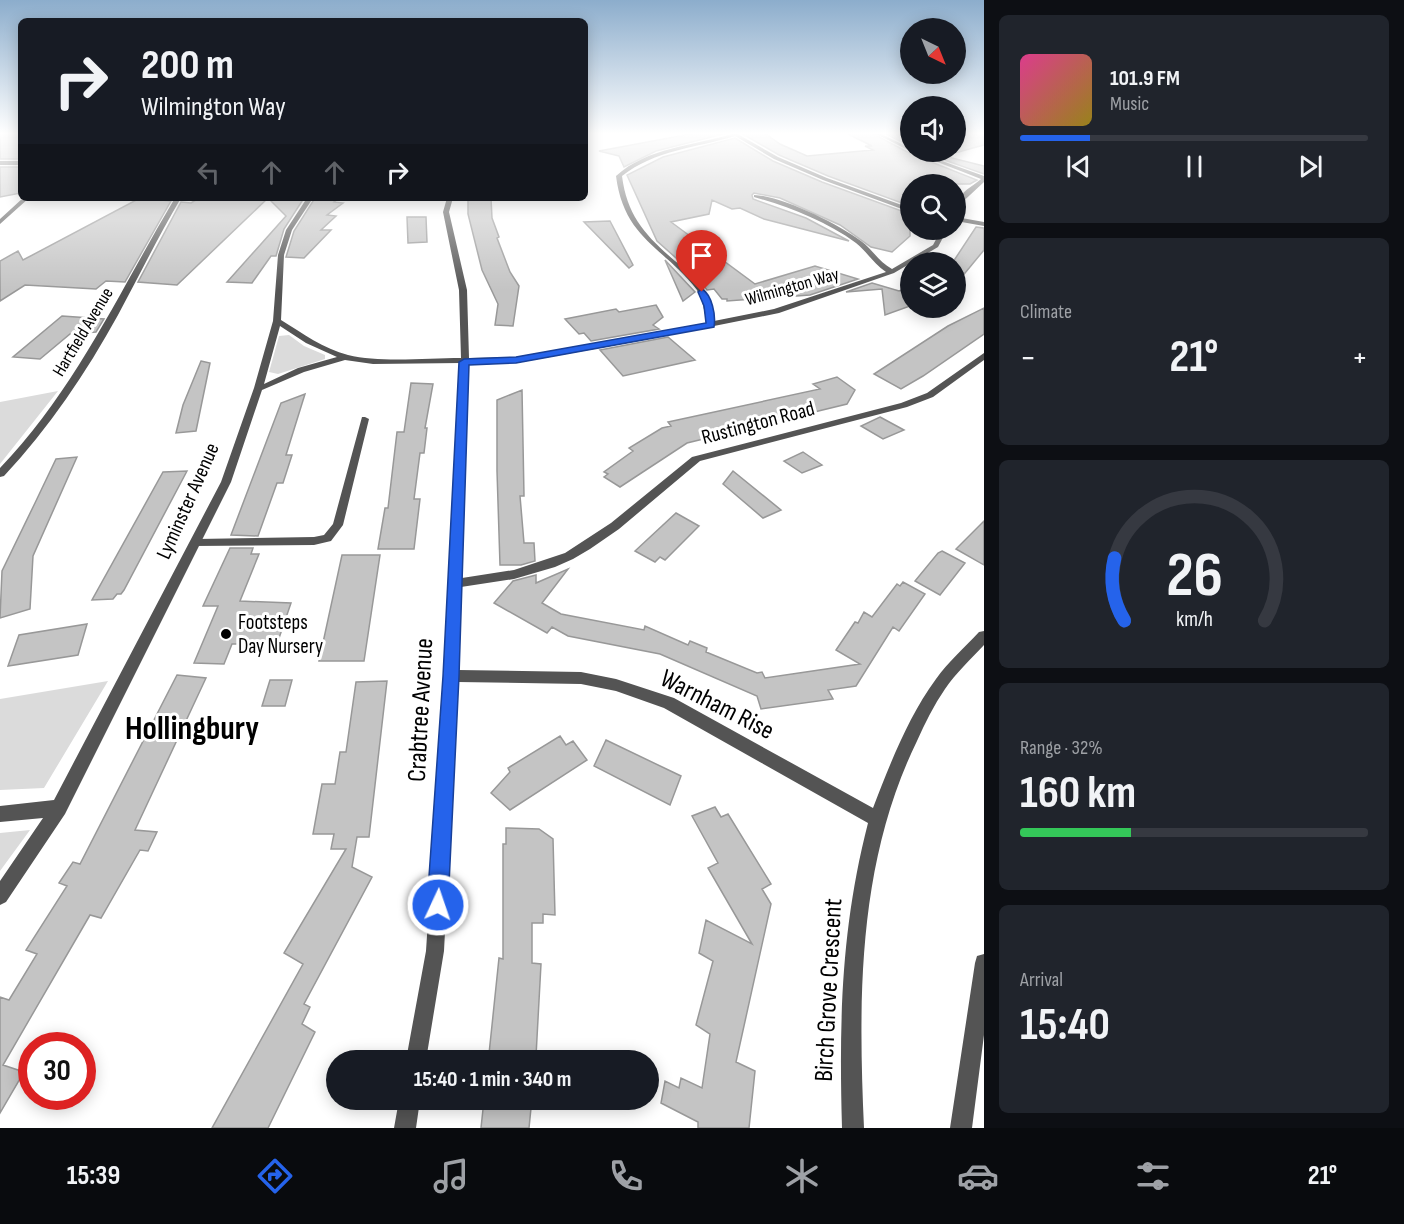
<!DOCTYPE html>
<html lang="en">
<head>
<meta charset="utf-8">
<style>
	:root { --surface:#171b24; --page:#20242c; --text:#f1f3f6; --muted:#9ea1a6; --line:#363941; --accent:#2563eb }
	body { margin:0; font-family:"Sofia Sans Condensed",sans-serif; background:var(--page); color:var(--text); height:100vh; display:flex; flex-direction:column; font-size:22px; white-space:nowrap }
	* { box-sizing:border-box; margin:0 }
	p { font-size:20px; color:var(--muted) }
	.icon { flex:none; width:33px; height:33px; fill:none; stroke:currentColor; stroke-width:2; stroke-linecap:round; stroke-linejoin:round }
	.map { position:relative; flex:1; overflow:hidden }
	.sheet { display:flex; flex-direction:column; gap:15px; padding:15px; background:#0d0f14; width:420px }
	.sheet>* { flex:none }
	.top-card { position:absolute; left:18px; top:18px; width:570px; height:183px; border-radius:9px; box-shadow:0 3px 15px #0003; background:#171b24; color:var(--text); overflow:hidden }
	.needle { width:39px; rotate:137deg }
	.buttons { position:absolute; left:900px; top:18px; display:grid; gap:12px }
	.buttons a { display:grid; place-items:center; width:66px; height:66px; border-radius:50%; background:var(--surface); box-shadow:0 3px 15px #0003; font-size:30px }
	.speed { position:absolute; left:18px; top:1032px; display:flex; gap:12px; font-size:30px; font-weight:700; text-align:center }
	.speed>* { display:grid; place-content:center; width:78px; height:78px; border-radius:50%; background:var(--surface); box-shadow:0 3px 15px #0003; line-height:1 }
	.speed .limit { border:9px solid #d22; background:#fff; color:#111 }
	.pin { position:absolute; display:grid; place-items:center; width:51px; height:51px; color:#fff; margin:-62px -26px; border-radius:50% 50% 50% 0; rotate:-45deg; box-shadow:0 0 6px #0007 }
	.pin .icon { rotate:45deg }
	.me { position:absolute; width:66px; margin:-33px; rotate:3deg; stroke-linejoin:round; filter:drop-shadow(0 0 4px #0008) }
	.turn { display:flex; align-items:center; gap:21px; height:126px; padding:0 24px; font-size:27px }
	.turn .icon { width:78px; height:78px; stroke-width:2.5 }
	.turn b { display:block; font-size:42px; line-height:51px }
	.lanes { display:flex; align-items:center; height:57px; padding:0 24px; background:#0003; justify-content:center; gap:30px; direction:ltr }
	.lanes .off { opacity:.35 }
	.big { font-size:45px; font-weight:700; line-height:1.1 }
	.sheet .card { flex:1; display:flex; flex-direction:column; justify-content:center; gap:9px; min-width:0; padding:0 21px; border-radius:9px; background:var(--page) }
	.sheet .dial { align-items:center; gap:0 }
	.dial svg { height:156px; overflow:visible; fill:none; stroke:var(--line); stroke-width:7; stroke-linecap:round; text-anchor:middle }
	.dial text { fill:var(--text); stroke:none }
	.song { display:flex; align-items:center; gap:18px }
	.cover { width:72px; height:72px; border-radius:9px; background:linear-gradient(135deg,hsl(330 70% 55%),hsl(50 70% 35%)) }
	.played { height:6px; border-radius:3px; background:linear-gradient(90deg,var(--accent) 20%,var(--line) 20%) }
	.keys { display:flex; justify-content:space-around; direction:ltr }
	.heat { display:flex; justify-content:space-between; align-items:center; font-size:33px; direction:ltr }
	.charge { height:9px; border-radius:4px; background:linear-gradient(90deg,#34c759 32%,var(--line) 0) }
	.trip { position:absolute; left:326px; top:1050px; width:333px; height:60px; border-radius:30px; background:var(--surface); box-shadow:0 3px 15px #0003; font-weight:700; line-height:60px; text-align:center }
	.dock { display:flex; height:96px; justify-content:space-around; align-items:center; background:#090b0e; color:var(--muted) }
	.dock .icon { width:42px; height:42px }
	.dock .selected { color:var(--accent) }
	.dock b { font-size:27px; color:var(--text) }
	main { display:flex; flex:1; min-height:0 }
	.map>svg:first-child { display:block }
	.green { fill:#dbdbdb }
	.building { fill:#c4c4c4; stroke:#989898; stroke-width:1.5 }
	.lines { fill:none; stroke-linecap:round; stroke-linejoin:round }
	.service { fill:#545454; fill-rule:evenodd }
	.minor { fill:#545454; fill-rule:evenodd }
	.route { fill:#2563eb; stroke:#184099; stroke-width:1.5 }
	.poi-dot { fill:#000; stroke:#fff; stroke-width:2 }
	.labels { text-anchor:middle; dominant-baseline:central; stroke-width:6; stroke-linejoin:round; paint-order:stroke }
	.far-street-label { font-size:18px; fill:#000; stroke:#fff }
	.street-label { font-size:21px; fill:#000; stroke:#fff }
	.poi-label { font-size:21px; fill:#000; stroke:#fff; text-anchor:start }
	.near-street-label { font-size:26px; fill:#000; stroke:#fff }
	.near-district-label { font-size:33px; font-weight:bold; fill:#000; stroke:#fff }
</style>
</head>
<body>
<main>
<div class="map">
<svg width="984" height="1128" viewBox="0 0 984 1128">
	<rect width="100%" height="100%" fill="#fff"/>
	<path class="green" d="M289 335 304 346 325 355V359L278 374 269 372 279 336Z
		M58 391 0 464V402Z
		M108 681 44 788 0 790V699Z
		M30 830 0 871V833Z"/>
	<path class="building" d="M0 132H21V159H0Z
		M701 132 727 133 656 151 624 167 619 156 599 151Z
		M739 132H763L780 144 807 156 873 150 865 146H872L844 132H870L911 154 977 180 970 184H910V206L828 176 779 155Z
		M882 132H910V146Z
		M956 132H984V145L944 156 984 166V174L922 152H956Z
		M735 138 773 161 822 182 910 214V236L892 252 871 247 840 225 780 198 754 193 752 195 753 199 806 218 849 241 764 219 740 208 732 209 712 200 709 214 671 222 755 284 815 266 858 279 810 295 727 301V299H722L714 289 707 290 694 274 657 241 627 175 663 157Z
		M0 167H21V193L0 197Z
		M140 198 171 201 125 282 106 281 96 289 25 285 0 301V261L18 251 23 260Z
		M199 198H304L284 229 276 256H271L252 283 227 282 286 216 268 198 177 285 138 282 181 202 191 203Z
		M315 198H338L334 202 343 203 327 215 336 216 321 230H331L304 258 286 257 294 231Z
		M468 198H491L492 218 499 237 497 238 510 272 519 286 513 326 495 325 498 304 482 270 468 214Z
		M407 217H426L427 242 408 243Z
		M610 221 633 265 629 268 584 222Z
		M976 227 984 228V250L956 284V262H953Z
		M665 260 695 292 683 301Z
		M872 283 899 291 910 287V306L885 315 882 289 846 292Z
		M656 305 663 317 653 325 659 329 591 341 584 333 579 334 565 319 616 309 619 312Z
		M984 308V334L923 376 901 389 874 374 948 326Z
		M62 316 104 319 96 332 70 334 40 359 13 357Z
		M668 337 695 360 623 376 600 350Z
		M201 361 210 363 196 431 176 433 183 405Z
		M837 377 855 390 847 404 687 443 620 487 604 477 608 474 604 472 633 451 629 448 662 428 671 426 668 422 820 389 813 384Z
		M411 383 433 384 425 428H427L424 453H420L414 499H420L414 549H378L385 508H388L397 432H404Z
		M522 390 524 496H520L524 543H534L535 561 521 565H500L497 471V400Z
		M305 394 286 455H292L283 483H277L258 536 231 535 281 403Z
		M880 417 904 430 883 439 861 426Z
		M803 452 822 465 802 473 784 461Z
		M77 457 33 556 30 609 0 618 2 571 35 503 56 459Z
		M187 471 124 590 121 594H117L113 599 92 600 163 472Z
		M733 471 781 510 763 518 723 484Z
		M676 513 699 526 665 560 660 557 655 562 635 551Z
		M984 521V565L956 549Z
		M230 548H253L251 554H259L240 601 291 603 277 644H232L224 664 194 663 218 606H203Z
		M942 551 965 563 940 595 915 581 938 553Z
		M342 555H380L364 661H319Z
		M568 569 542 603 561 614 644 630 645 626 688 645 690 641 707 648 706 652 757 673 762 672 765 678 860 664 836 650 855 622 858 623 864 612 872 617 897 584 900 586 903 582 925 594 899 631 893 627 856 686 828 690 833 699 761 709 757 696 660 654 568 636 552 627 547 633 494 603 513 581 536 575V583Z
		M87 624 78 655 8 666 19 635Z
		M177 675 206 678 135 830 157 832 148 851 140 850 101 918 90 915 3 1065 24 1072 0 1113V997L9 1000 37 954 26 950 67 886 59 883 73 862 80 864Z
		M270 680H292L285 706H262Z
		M387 681 369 837H357L352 867 372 877 304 1004 310 1007 302 1024 315 1032 268 1128H212L303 964 284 953 346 849H331L334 834H313L322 784H335L340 752H346L356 682Z
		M560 736 566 745 573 741 587 760 510 810 491 793 510 772 508 768Z
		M606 740 681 776 670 805 594 766Z
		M715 807 721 817 728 814 771 884 762 889 771 904 736 1062 755 1071 749 1128H698V1122L661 1103 665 1081 679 1088 681 1078 702 1088 710 1034 696 1025 713 961 699 953 706 920 752 944 708 868 718 863 692 816Z
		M506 828 539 829 553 839 555 915 543 914V923H532V963L541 964 536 1056 520 1053 519 1060H501V1056L489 1054 499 958 503 959V844H506Z
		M484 1100H516V1105L531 1108 529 1128H481Z"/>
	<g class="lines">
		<path class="service" d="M362 417H365L369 419 343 525 331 541 314 545 193 546 192 543 197 539 314 537 324 535 333 524Z"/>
		<path class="minor" d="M729 132H734L778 157 827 178 910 208V212L823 180 774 159 735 136C696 148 655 150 622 176 627 216 646 236 675 261 687 270 700 280 707 294 711 302 713 312 714 321L774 309 886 272C874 264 867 252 856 243 826 221 789 207 754 197V195C782 196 838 224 861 241 872 249 879 262 892 269L933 245 941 230H947L938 247 894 273 779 313 639 341 516 363H469L462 578 514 570 565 553 611 523 692 457 901 403 927 393 984 353V360L933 397 907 407 700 461 619 529 590 549 573 559 555 567 514 579 461 587 458 670 581 672 616 679 674 698 873 808C890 764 908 717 936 679 948 662 964 648 979 632L984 631V645C971 659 956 673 945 689 934 705 925 723 917 741 858 862 858 996 864 1128H842C839 1021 841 928 868 823L664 708 616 691 581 684 458 682 444 951 426 1060H406L426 951 444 676 461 363 373 364 345 360 304 372 262 390 231 482 65 814 6 902 0 905V881L43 818 0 822V806L54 800 221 482 254 388 273 321 278 255 286 230 307 198H313L292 230 284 255 281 320C302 333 324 349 348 355 380 363 427 358 461 358L459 290 443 212 447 198H453L449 212 467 290 469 358 516 357 707 323 702 301 697 290C664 247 624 239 616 176 648 147 693 146 732 134ZM280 326 306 343 337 357 298 368 264 384Z
			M872 132H877L910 148V151Z
			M912 152H917L984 176V182L956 208C956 194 972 187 981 179Z
			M0 161H21V165H0Z
			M23 198H29L0 224V219Z
			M175 198H181C158 237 139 276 118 315 86 373 49 428 4 476L0 477V468C76 389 120 290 175 198Z
			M956 217 984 222V226L956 221Z
			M984 954V1035L972 1128H950L975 963 977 956Z
			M399 1100H420L416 1128H394Z"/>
	</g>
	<linearGradient id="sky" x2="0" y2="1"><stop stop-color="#8cadcc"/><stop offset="0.46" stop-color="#fff"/><stop offset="1" stop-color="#fff" stop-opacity="0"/></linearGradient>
	<rect width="984" height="290" fill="url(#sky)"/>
	<path class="route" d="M702 289C712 295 716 315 714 327L516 363 469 365 459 676 448 905 445 912 438 915 430 912 427 905 443 676 459 362 464 359 516 357 706 323 704 306 698 292Z"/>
	<circle class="poi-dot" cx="226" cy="634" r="6"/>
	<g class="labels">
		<g class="far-street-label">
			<text transform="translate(792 287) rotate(-16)">Wilmington Way</text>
			<text transform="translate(83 332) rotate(-59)">Hartfield Avenue</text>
		</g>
		<g class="street-label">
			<text transform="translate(758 423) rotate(-15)">Rustington Road</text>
			<text transform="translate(188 501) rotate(-66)">Lyminster Avenue</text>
		</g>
		<g class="poi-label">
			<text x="238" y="622">Footsteps<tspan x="238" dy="24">Day Nursery</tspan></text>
		</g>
		<g class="near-street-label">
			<text transform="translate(717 705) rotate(27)">Warnham Rise</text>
			<text transform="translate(421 710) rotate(-87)">Crabtree Avenue</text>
			<text transform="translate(829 990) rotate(-87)">Birch Grove Crescent</text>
		</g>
		<g class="near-district-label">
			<text x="192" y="729">Hollingbury</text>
		</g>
	</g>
</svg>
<div class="buttons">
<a><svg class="needle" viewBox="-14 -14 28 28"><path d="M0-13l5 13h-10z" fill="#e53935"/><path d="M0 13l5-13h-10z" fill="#9ea1a6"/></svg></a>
<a><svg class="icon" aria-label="sound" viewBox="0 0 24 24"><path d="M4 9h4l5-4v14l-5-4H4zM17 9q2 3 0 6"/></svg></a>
<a><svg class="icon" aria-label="search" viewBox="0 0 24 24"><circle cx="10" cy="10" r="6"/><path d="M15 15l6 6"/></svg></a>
<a><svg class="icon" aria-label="layers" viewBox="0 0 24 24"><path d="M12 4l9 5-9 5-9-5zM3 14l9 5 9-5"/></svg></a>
</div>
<div class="speed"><div class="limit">30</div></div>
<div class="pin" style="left:702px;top:292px;background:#d93025"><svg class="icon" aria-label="arrive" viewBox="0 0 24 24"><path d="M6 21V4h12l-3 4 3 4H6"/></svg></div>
<svg class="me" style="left:438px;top:905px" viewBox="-20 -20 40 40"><circle r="17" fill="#2563eb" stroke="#fff" stroke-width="3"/><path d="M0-11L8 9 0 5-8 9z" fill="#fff"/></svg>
<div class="trip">15:40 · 1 min · 340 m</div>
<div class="top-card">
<div class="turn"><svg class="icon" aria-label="right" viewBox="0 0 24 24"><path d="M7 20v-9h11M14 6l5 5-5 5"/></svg><div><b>200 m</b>Wilmington Way</div></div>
<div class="lanes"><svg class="icon off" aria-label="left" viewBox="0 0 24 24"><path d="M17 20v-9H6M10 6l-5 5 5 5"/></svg><svg class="icon off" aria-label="ahead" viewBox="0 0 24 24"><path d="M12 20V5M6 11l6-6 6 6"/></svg><svg class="icon off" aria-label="ahead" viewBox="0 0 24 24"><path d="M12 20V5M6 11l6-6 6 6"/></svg><svg class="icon" aria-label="right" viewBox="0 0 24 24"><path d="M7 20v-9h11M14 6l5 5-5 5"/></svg></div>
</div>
</div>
<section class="sheet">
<div class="card">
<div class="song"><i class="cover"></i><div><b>101.9 FM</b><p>Music</p></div></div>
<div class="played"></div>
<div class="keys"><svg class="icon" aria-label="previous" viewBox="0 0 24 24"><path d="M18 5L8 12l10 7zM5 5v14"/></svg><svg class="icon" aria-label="pause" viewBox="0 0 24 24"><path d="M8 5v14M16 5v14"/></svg><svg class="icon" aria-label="next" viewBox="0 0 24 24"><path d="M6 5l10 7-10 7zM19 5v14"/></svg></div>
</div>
<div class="card"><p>Climate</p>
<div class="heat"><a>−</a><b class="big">21°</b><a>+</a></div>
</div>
<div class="card dial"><svg viewBox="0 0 100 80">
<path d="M14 69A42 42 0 1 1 86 69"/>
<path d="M14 69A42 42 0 0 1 9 37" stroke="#2563eb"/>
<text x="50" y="56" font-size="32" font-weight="700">26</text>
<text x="50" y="72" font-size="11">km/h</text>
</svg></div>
<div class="card"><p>Range · 32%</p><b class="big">160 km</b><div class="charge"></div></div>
<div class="card"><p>Arrival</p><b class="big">15:40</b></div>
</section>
</main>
<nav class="dock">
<b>15:39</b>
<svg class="icon selected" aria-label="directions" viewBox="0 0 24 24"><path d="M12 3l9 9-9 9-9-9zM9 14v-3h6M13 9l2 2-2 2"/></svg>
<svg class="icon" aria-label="music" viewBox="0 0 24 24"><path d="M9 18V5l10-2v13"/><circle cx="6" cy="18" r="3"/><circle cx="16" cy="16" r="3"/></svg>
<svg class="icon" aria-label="phone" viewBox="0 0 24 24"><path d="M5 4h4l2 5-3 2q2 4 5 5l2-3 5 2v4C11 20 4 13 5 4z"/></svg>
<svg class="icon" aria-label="climate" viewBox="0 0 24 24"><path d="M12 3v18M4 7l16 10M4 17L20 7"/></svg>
<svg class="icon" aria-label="car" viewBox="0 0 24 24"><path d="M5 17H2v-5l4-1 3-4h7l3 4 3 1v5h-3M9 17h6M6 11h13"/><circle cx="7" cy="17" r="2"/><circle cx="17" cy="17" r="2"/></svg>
<svg class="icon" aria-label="filters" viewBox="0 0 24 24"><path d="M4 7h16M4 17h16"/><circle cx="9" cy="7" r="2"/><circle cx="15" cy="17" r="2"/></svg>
<b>21°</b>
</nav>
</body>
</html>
